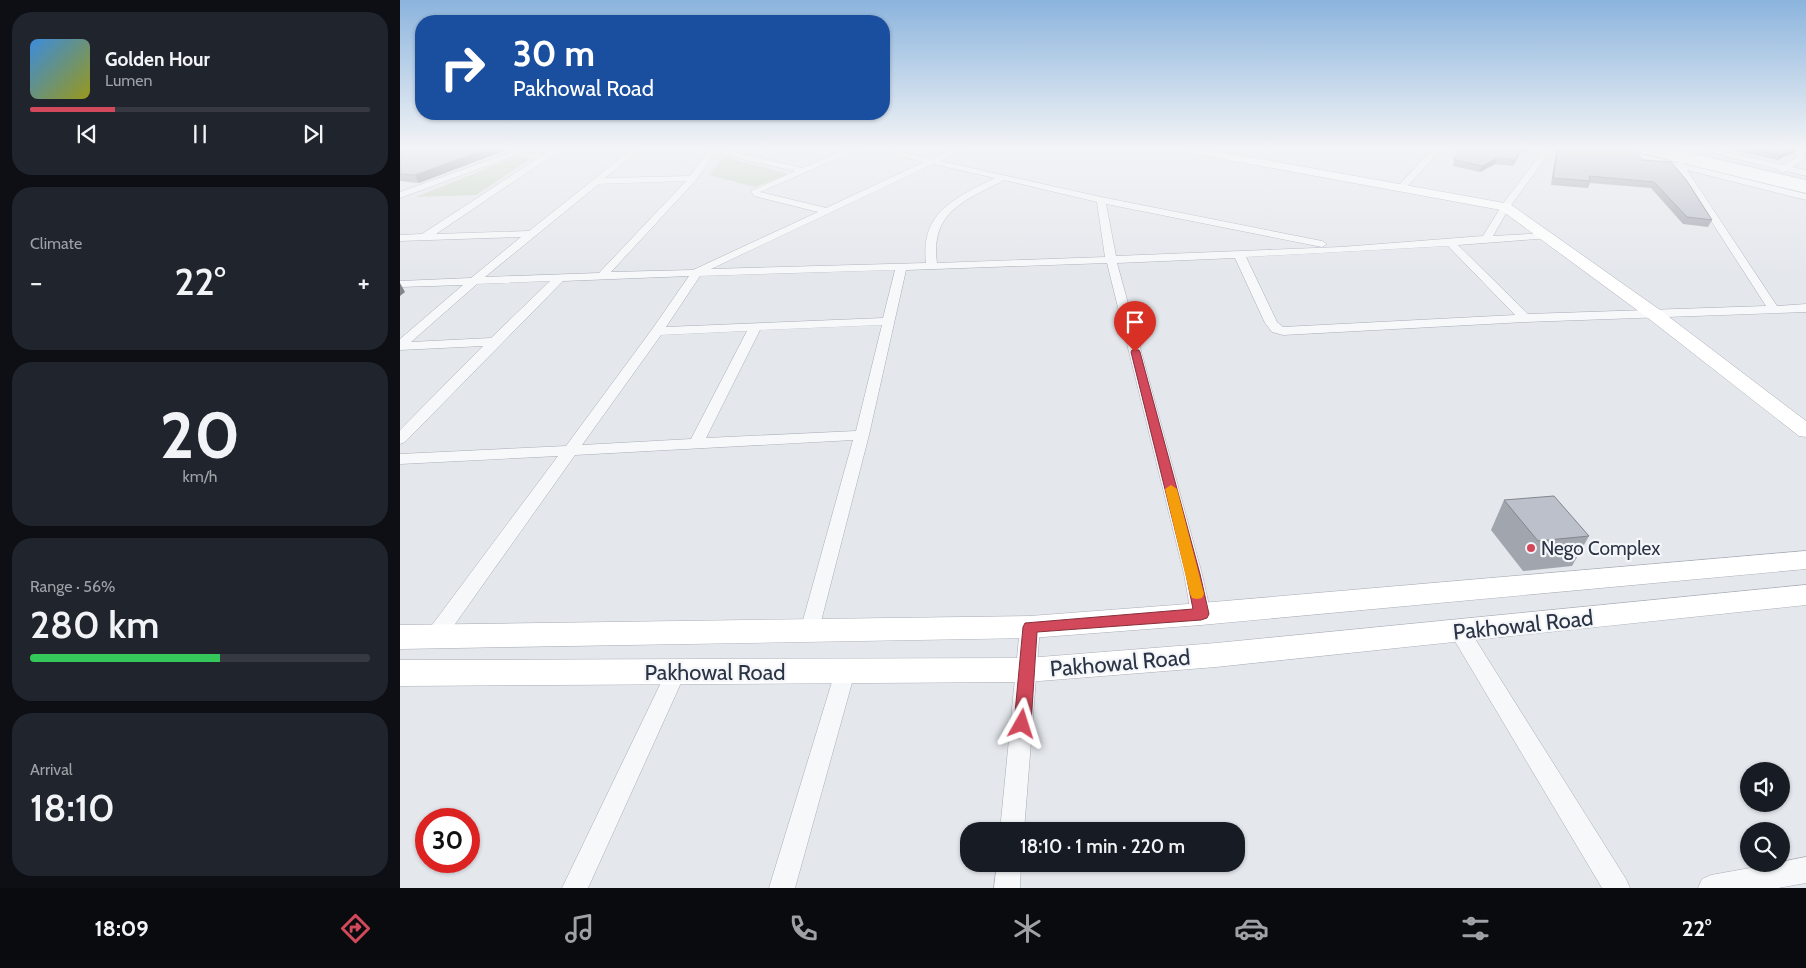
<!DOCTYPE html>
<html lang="en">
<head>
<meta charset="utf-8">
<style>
	:root { --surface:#171b24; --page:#20242c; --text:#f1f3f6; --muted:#9ea1a6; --line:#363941; --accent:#d1495b }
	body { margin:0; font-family:Cabin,sans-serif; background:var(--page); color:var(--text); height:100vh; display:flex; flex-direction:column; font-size:19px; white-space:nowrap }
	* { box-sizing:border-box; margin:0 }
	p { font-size:16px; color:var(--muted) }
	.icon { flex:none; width:28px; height:28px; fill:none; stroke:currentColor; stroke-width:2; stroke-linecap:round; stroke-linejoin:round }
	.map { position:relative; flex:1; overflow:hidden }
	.side { display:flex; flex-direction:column; gap:12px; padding:12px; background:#0d0f14; width:400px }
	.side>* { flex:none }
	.banner { position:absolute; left:15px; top:15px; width:475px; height:105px; border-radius:20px; box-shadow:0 1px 4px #0004; background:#1a4fa0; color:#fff; overflow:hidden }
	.fabs { position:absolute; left:1340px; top:762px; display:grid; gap:10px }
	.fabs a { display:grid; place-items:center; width:50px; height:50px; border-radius:50%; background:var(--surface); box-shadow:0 1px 4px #0004; font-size:25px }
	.speed { position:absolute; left:15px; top:808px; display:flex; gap:10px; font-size:25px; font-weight:700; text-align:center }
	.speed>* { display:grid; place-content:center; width:65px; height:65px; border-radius:50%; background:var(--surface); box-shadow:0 1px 4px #0004; line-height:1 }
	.speed .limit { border:8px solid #d22; background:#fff; color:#111 }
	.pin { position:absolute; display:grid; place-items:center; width:42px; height:42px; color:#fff; margin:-51px -21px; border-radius:50% 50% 50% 0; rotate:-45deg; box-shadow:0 0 5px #0007 }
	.pin .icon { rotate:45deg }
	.me { position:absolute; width:55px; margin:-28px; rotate:6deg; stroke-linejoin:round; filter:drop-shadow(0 0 4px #0008) }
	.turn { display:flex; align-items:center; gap:18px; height:105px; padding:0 15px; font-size:22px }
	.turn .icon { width:65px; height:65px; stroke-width:2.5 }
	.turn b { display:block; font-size:35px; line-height:42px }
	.big { font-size:38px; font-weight:600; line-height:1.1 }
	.side .tile { flex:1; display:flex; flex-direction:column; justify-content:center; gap:8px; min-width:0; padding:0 18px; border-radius:20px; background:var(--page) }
	.side .dial { align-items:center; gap:0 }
	.dial b { font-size:65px; line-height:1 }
	.song { display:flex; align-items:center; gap:15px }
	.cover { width:60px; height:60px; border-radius:8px; background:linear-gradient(135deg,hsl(210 70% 55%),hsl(60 70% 35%)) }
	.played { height:5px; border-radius:2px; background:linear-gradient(90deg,var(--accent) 25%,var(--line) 25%) }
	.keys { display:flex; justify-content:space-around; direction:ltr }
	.heat { display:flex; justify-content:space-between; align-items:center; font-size:28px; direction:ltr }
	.charge { height:8px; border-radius:4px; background:linear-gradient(90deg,#34c759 56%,var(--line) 0) }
	.trip { position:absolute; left:560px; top:822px; width:285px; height:50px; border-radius:20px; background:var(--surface); box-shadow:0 1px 4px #0004; font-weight:600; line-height:50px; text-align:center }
	.dock { display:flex; height:80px; justify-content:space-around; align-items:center; background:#090b0e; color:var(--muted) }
	.dock .icon { width:35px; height:35px }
	.dock .on { color:var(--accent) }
	.dock b { font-size:22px; color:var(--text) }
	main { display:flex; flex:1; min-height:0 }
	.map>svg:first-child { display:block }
	.green { fill:#c9d6c5 }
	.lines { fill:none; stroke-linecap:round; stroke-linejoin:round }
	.street-casing { stroke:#a9aeb7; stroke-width:1 }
	.secondary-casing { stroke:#a9aeb7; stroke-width:1 }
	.primary-casing { stroke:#a3abb8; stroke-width:1 }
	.street { fill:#f7f8fa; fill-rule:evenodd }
	.secondary { fill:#fff; fill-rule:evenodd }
	.primary { fill:#fff; fill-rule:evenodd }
	.wall { fill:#a1a5ae }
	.shaded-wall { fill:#83868d }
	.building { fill:#bbc0ca; stroke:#83868d }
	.route { fill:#d1495b; stroke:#882f3b }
	.slow { fill:#f59e0b }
	.poi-dot { fill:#d1495b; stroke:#f4f6f9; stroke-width:2 }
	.labels { text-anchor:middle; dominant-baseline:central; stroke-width:4.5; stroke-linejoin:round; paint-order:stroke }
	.poi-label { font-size:19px; fill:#2b3445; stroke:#f4f6f9; text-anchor:start }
	.near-street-label { font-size:22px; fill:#2b3445; stroke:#f4f6f9 }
</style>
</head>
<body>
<main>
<section class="side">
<div class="tile">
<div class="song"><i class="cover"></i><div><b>Golden Hour</b><p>Lumen</p></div></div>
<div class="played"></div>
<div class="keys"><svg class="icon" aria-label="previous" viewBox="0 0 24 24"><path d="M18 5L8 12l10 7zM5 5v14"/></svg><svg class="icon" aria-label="pause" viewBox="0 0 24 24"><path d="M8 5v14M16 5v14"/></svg><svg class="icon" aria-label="next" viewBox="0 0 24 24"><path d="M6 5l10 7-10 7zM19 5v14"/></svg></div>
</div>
<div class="tile"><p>Climate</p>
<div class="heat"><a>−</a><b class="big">22°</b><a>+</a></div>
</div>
<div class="tile dial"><b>20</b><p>km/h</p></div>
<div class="tile"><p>Range · 56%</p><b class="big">280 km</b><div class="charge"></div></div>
<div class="tile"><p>Arrival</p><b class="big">18:10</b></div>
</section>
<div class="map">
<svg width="1406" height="888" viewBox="0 0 1406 888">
	<rect width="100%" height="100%" fill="#e4e7ec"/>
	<path class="green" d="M115 157 132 158 76 195 16 197Z
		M324 157 388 174 355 187 309 175Z"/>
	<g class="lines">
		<defs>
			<path id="street" d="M103 149H240L205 178 290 176 310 149H321L402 168 448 149H459L360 192 426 208 524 162 473 149H488L531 159 552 149H563L540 161 701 197 922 241 927 244 922 247 706 204 716 256 941 247 1083 236 1102 205 1144 149H1152L1109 208 1093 236 1146 233 1151 236 1150 238 1058 245 1128 314 1366 306 1277 168 1208 149H1222L1277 163 1281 159 1285 161 1284 164 1406 194V200L1287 170 1377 306 1406 304V312L1125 322 883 335 872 332 865 323 835 258 717 263 802 574 811 614 808 619 801 622 794 619 791 614 784 574 707 263 506 270 469 435 417 637 410 639 403 637 400 631 453 440 175 455 43 641 36 643 29 641 26 635 29 629 158 456 0 464V454L166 446 253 328 289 276 163 281 5 442 0 444V430L83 346 0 350V339L63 285 0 287V281L71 278 121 237 0 241V235L22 234 146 153 124 152 0 198V192L112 152ZM228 152 129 231 36 234 156 153ZM315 153 395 171 351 191 354 196 418 212 293 270 211 272 296 180ZM533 164 595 178C555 198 520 212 526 263L311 269ZM604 180 697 202 705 257 537 263C530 211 565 201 604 180ZM286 181 199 273 85 277 199 184ZM1048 246 1115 315 883 327 877 322 846 257ZM495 270 483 318 266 327 300 276ZM150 281 91 338 11 342 77 284ZM482 325 456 431 306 438 360 330ZM347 331 291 439 182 445 261 335Z
				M1296 149H1311L1384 165 1396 158 1397 149H1405L1403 161 1392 167 1406 170V176L1386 171 1382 173 1378 169Z
				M1031 151 1038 153 1004 190H998V186Z
				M630 619 637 621 640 627 624 831H600L620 627 623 621Z
				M1060 624 1067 626 1226 879 1230 888H1202L1053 638 1050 632 1053 626Z
				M276 663 283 666 286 672 188 888H162L269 666Z
				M445 663 452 666 455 672 395 888H369L435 672 438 666Z
				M1406 857V883L1378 888H1298L1302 879 1311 875 1372 864H1381V862Z
				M597 864H621L620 888H594Z"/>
			<path id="secondary" d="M780 149H805L1110 204 1260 310 1406 421V437L1399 436 1248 318 1101 210 785 152Z
				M1232 149H1252L1406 185V193L1233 151Z
				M1406 551V569L801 625 630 638 0 649V625L630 616 801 603Z
				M1406 585V605L816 667 627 682 0 686V660L627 658 816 643Z"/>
			<path id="primary" d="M1251 149H1274L1406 180V188L1253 152Z"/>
		</defs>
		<use href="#street" class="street-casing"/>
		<use href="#secondary" class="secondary-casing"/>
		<use href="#primary" class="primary-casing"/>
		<use href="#street" class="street"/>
		<use href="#secondary" class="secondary"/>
		<use href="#primary" class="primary"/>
	</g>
	<path class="wall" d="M13 149H102L103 151 19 183 0 181V154Z
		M1051 149H1130L1128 153 1121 152 1113 166 1095 164 1080 172 1053 166 1054 160 1059 151Z
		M1156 149H1210L1242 160 1312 220 1308 227 1283 224 1251 188 1190 183 1188 188 1151 185Z
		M1329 149H1397L1395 152 1377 160Z
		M1104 500 1189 536 1172 566 1123 571 1091 530Z"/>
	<path class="shaded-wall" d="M0 149H9L0 152Z
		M86 149H102L103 151 19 183 15 175Z
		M1122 149 1121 152 1113 166 1115 160Z
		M1393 149H1396L1395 152 1377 160 1380 155Z
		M1097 158 1095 164 1080 172 1082 166Z
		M0 283 5 292 0 296Z"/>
	<path class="building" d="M13 149H86L15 175 0 174V154Z
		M1060 149H1122L1115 160 1097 158 1082 166 1054 160Z
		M1158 149H1210L1237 152 1242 160 1271 162 1287 181 1312 220 1287 217 1254 182 1189 176 1190 181 1153 178Z
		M1353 149H1393L1380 155Z
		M1154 496 1189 536 1138 541 1104 500Z"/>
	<linearGradient id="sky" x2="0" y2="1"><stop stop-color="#8bb4dd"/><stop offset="0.54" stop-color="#f3f4f6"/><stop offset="1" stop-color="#f3f4f6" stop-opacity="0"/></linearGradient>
	<rect width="1406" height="274" fill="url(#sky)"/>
	<path class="route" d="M732 350H739L740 352 800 574 809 614 807 618 801 620 637 632 631 724 628 729 622 732 616 729 614 724 623 627 625 623 793 609 786 574 731 352Z"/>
	<path class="slow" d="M771 485 777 489 804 594 802 598 797 599 792 598 790 594 765 489Z"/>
	<circle class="poi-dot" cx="1131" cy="548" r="5"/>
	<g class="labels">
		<g class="poi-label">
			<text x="1141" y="548">Nego Complex</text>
		</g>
		<g class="near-street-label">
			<text transform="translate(1123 625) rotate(-6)">Pakhowal Road</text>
			<text transform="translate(720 663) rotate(-5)">Pakhowal Road</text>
			<text x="315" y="672">Pakhowal Road</text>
		</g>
	</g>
</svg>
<div class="fabs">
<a><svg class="icon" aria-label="sound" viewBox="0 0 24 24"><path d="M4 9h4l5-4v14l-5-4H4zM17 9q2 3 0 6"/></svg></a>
<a><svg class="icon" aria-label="search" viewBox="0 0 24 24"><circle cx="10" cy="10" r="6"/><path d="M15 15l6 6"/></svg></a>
</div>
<div class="speed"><div class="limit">30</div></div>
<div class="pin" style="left:735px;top:352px;background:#d93025"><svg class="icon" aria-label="arrive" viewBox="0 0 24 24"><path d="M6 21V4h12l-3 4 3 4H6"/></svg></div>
<svg class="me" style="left:622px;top:724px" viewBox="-20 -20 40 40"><path d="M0-17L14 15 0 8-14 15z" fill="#d1495b" stroke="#fff" stroke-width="4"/></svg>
<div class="trip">18:10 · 1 min · 220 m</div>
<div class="banner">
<div class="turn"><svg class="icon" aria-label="right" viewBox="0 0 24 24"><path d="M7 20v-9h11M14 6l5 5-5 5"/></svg><div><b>30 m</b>Pakhowal Road</div></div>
</div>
</div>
</main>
<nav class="dock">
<b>18:09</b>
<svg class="icon on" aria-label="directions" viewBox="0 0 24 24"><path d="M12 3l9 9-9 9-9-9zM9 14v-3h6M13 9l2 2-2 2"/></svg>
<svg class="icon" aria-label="music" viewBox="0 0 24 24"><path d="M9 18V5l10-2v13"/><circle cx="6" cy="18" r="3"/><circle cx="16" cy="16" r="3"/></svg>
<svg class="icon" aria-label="phone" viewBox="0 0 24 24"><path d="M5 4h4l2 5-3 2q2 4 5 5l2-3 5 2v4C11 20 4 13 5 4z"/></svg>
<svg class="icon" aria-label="climate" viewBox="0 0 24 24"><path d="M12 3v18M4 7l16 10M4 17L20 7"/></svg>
<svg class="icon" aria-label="car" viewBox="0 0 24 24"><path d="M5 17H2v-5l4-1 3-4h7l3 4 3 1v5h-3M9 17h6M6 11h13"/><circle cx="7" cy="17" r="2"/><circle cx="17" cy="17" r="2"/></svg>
<svg class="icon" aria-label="filters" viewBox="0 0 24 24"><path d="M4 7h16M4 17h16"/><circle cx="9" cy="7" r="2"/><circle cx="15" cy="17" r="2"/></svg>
<b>22°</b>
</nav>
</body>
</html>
